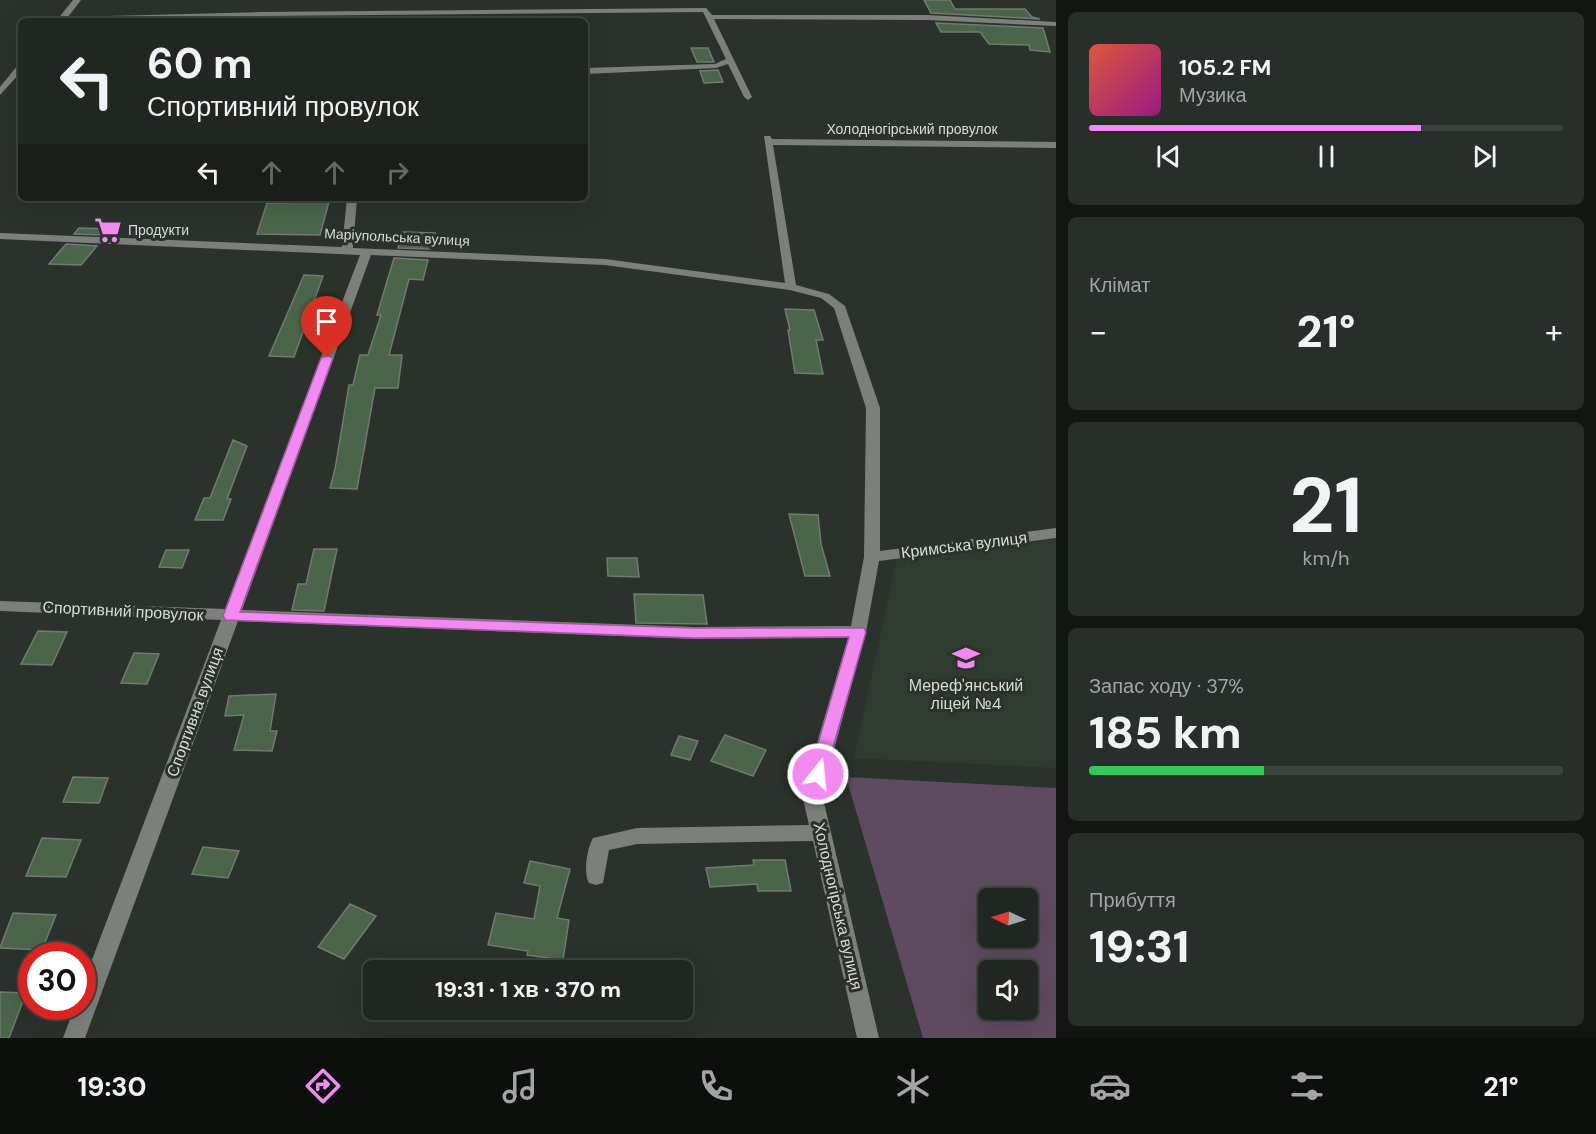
<!DOCTYPE html>
<html lang="uk">
<head>
<meta charset="utf-8">
<style>
	:root { --surface:#202620; --page:#282e29; --text:#f1f3f6; --muted:#a2a5a5; --line:#3d433e; --accent:#f28af2 }
	body { margin:0; font-family:"DM Sans",sans-serif; background:var(--page); color:var(--text); height:100vh; display:flex; flex-direction:column; font-size:22px; white-space:nowrap }
	* { box-sizing:border-box; margin:0 }
	p { font-size:20px; color:var(--muted) }
	.icon { flex:none; width:33px; height:33px; fill:none; stroke:currentColor; stroke-width:2; stroke-linecap:round; stroke-linejoin:round }
	.map { position:relative; flex:1; overflow:hidden }
	.drawer { display:flex; flex-direction:column; gap:12px; padding:12px; background:#121512; width:540px }
	.drawer>* { flex:none }
	.top-card { position:absolute; left:18px; top:18px; width:570px; height:183px; border-radius:9px; box-shadow:0 6px 24px #0002,0 0 0 2px var(--line); background:#202620; color:var(--text); overflow:hidden }
	.needle { width:39px; rotate:274deg }
	.fabs { position:absolute; left:978px; top:888px; display:grid; gap:12px }
	.fabs a { display:grid; place-items:center; width:60px; height:60px; border-radius:9px; background:var(--surface); box-shadow:0 6px 24px #0002,0 0 0 2px var(--line); font-size:30px }
	.speed { position:absolute; left:18px; top:942px; display:flex; gap:12px; font-size:30px; font-weight:700; text-align:center }
	.speed>* { display:grid; place-content:center; width:78px; height:78px; border-radius:50%; background:var(--surface); box-shadow:0 6px 24px #0002,0 0 0 2px var(--line); line-height:1 }
	.speed .limit { border:9px solid #d22; background:#fff; color:#111 }
	.pin { position:absolute; display:grid; place-items:center; width:51px; height:51px; color:#fff; margin:-62px -26px; border-radius:50% 50% 50% 0; rotate:-45deg; box-shadow:0 0 6px #0007 }
	.pin .icon { rotate:45deg }
	.me { position:absolute; width:66px; margin:-33px; rotate:16deg; stroke-linejoin:round; filter:drop-shadow(0 0 4px #0008) }
	.turn { display:flex; align-items:center; gap:21px; height:126px; padding:0 30px; font-size:27px }
	.turn .icon { width:78px; height:78px; stroke-width:2.5 }
	.turn b { display:block; font-size:42px; line-height:51px }
	.lanes { display:flex; align-items:center; height:57px; padding:0 30px; background:#0003; justify-content:center; gap:30px; direction:ltr }
	.lanes .off { opacity:.35 }
	.big { font-size:45px; font-weight:800; line-height:1.1 }
	.drawer .tile { flex:1; display:flex; flex-direction:column; justify-content:center; gap:9px; min-width:0; padding:0 21px; border-radius:9px; background:var(--page) }
	.drawer .dial { align-items:center; gap:0 }
	.dial b { font-size:78px; line-height:1 }
	.song { display:flex; align-items:center; gap:18px }
	.cover { width:72px; height:72px; border-radius:9px; background:linear-gradient(135deg,hsl(10 70% 55%),hsl(310 70% 35%)) }
	.played { height:6px; border-radius:3px; background:linear-gradient(90deg,var(--accent) 70%,var(--line) 70%) }
	.keys { display:flex; justify-content:space-around; direction:ltr }
	.heat { display:flex; justify-content:space-between; align-items:center; font-size:33px; direction:ltr }
	.charge { height:9px; border-radius:4px; background:linear-gradient(90deg,#34c759 37%,var(--line) 0) }
	.trip { position:absolute; left:363px; top:960px; width:330px; height:60px; border-radius:9px; background:var(--surface); box-shadow:0 6px 24px #0002,0 0 0 2px var(--line); font-weight:800; line-height:60px; text-align:center }
	.tabs { display:flex; height:96px; justify-content:space-around; align-items:center; background:#0d0f0d; color:var(--muted) }
	.tabs .icon { width:42px; height:42px }
	.tabs .active { color:var(--accent) }
	.tabs b { font-size:27px; color:var(--text) }
	main { display:flex; flex:1; min-height:0 }
	.map>svg:first-child { display:block }
	.built { fill:#2f3b2f }
	.green { fill:#5f4b5f; fill-rule:evenodd }
	.building { fill:#4a654a; stroke:#727a72; stroke-width:1.5 }
	.lines { fill:none; stroke-linecap:round; stroke-linejoin:round }
	.minor { fill:#7c807c; fill-rule:evenodd }
	.route { fill:#f28af2; stroke:#9d5a9d; stroke-width:1.5 }
	.labels { text-anchor:middle; dominant-baseline:central; stroke-width:6; stroke-linejoin:round; paint-order:stroke }
	.far-street-label { font-size:14px; fill:#d6dbd6; stroke:#2b322b }
	.far-poi-label { font-size:14px; fill:#d6dbd6; stroke:#2b322b; text-anchor:start }
	.street-label { font-size:16px; fill:#d6dbd6; stroke:#2b322b }
	.poi-label { font-size:16px; fill:#d6dbd6; stroke:#2b322b }
</style>
</head>
<body>
<main>
<div class="map">
<svg width="1056" height="1038" viewBox="0 0 1056 1038">
	<rect width="100%" height="100%" fill="#2b322b"/>
	<path class="built" d="M1056 539V768L854 758 897 558Z"/>
	<path class="green" d="M846 777 1056 788V1038H923ZM988 898H1028V938H988ZM988 970H1028V1010H988Z"/>
	<path class="building" d="M924 0H950L955 9H1025L1032 17 1040 19 931 13Z
		M936 23 1043 28 1050 52 1030 50 1029 45 989 44 980 32H941Z
		M691 48H708L714 62H697Z
		M718 70 723 82 704 83 700 71Z
		M311 198H330L320 235 257 234 267 203 310 202Z
		M79 228 111 229 106 235 74 234Z
		M403 232 435 233 431 249 398 248Z
		M66 244 97 246 81 265 49 264Z
		M394 258 428 260 423 280 409 279 389 355H402L398 388H375L357 489 330 488 335 469 349 385H353L360 355H368L381 315H377Z
		M304 275 323 276 294 357 269 356Z
		M785 309 814 310 823 340H816L823 374 795 373 788 330H790Z
		M233 440 247 446 227 499H231L223 520H195L204 498H210Z
		M789 514 818 515 821 544 830 576H805Z
		M314 549H337L324 611 292 610 298 584H306Z
		M166 550H189L182 568 159 567Z
		M607 558H637L639 577 608 576Z
		M634 594 703 595 707 624 636 623Z
		M38 631 67 632 52 665 21 664Z
		M134 653 159 654 147 684 121 683Z
		M276 694 270 731H277L272 751 234 750 244 715 225 716 229 696Z
		M725 735 766 750 753 776 711 761Z
		M679 736 698 741 690 760 671 755Z
		M73 777 108 778 99 803 63 802Z
		M42 838 81 840 66 877 26 876Z
		M203 847 239 851 228 878 192 874Z
		M753 860H785L791 891H758L757 884 710 887 706 868 754 865Z
		M530 861 570 869 557 918 569 920 563 960 527 955 528 951 488 945 496 913 534 919 540 886 524 883Z
		M350 904 376 916 344 959 318 947Z
		M13 913 56 915 42 950 0 948Z
		M0 992 26 993 9 1038H0Z"/>
	<g class="lines">
		<path class="minor" d="M73 0H81L68 17 261 12 706 8 712 15H927L1056 22V26L927 20 714 19 752 97 748 100 744 97 728 64 716 68 585 74V68L715 64 726 59 703 12 261 16 56 21Z
			M18 65H21V72L0 95V87Z
			M764 136H770L772 139 1056 142V148L773 145 796 285 829 294 845 306 880 408V551L1056 528V538L879 561 866 632 822 794 879 1038H857L813 841 637 844 609 850 603 883 596 885 589 883C583 872 587 849 593 838L637 828 809 825 802 794 848 638 695 639 238 621 85 1038H63L75 1006H82V986L221 620 0 611V601L225 609 360 255 0 239V233L342 247 347 198H357L353 248 605 259 785 283ZM371 255 605 265 790 290 821 298 834 308 866 408 864 557 851 626 695 627 242 610Z"/>
	</g>
	<path class="route" d="M327 355 333 358 240 612 694 628H864L866 632 824 779H812L809 774 849 637 694 638 226 620 223 616 321 358Z"/>
	<defs>
		<symbol id="supermarket-bare" viewBox="-9 -9 18 18"><path d="M-6-5.5h2.5l.6 2H6L4.5 2H-2.5L-4.4-4H-6ZM-1.5 3.2a1.3 1.3 0 1 0 .1 0ZM3 3.2a1.3 1.3 0 1 0 .1 0Z" fill="#f28af2" stroke="#2b322b" stroke-width="2.5" paint-order="stroke"/></symbol>
		<symbol id="school-bare" viewBox="-9 -9 18 18"><path d="M0-5L7-2L0 1L-7-2ZM-4 1L0 2.5L4 1V4Q0 6-4 4Z" fill="#f28af2" stroke="#2b322b" stroke-width="2.5" paint-order="stroke"/></symbol>
	</defs>
	<g fill-rule="evenodd">
		<use href="#supermarket-bare" x="89" y="211" width="38" height="38"/>
		<use href="#school-bare" x="947" y="639" width="38" height="38"/>
	</g>
	<g class="labels">
		<g class="far-street-label">
			<text x="912" y="129">Холодногірський провулок</text>
			<text transform="translate(397 237) rotate(3)">Маріупольська вулиця</text>
		</g>
		<g class="far-poi-label">
			<text x="128" y="230">Продукти</text>
		</g>
		<g class="street-label">
			<text transform="translate(964 545) rotate(-7)">Кримська вулиця</text>
			<text transform="translate(123 611) rotate(3)">Спортивний провулок</text>
			<text transform="translate(195 712) rotate(-70)">Спортивна вулиця</text>
			<text transform="translate(838 906) rotate(77)">Холодногірська вулиця</text>
		</g>
		<g class="poi-label">
			<text x="966" y="685">Мереф'янський<tspan x="966" dy="18">ліцей №4</tspan></text>
		</g>
	</g>
</svg>
<div class="fabs">
<a><svg class="needle" viewBox="-14 -14 28 28"><path d="M0-13l5 13h-10z" fill="#e53935"/><path d="M0 13l5-13h-10z" fill="#a2a5a5"/></svg></a>
<a><svg class="icon" aria-label="sound" viewBox="0 0 24 24"><path d="M4 9h4l5-4v14l-5-4H4zM17 9q2 3 0 6"/></svg></a>
</div>
<div class="speed"><div class="limit">30</div></div>
<div class="pin" style="left:327px;top:358px;background:#d93025"><svg class="icon" aria-label="arrive" viewBox="0 0 24 24"><path d="M6 21V4h12l-3 4 3 4H6"/></svg></div>
<svg class="me" style="left:818px;top:774px" viewBox="-20 -20 40 40"><circle r="17" fill="#f28af2" stroke="#fff" stroke-width="3"/><path d="M0-11L8 9 0 5-8 9z" fill="#fff"/></svg>
<div class="trip">19:31 · 1 хв · 370 m</div>
<div class="top-card">
<div class="turn"><svg class="icon" aria-label="left" viewBox="0 0 24 24"><path d="M17 20v-9H6M10 6l-5 5 5 5"/></svg><div><b>60 m</b>Спортивний провулок</div></div>
<div class="lanes"><svg class="icon" aria-label="left" viewBox="0 0 24 24"><path d="M17 20v-9H6M10 6l-5 5 5 5"/></svg><svg class="icon off" aria-label="ahead" viewBox="0 0 24 24"><path d="M12 20V5M6 11l6-6 6 6"/></svg><svg class="icon off" aria-label="ahead" viewBox="0 0 24 24"><path d="M12 20V5M6 11l6-6 6 6"/></svg><svg class="icon off" aria-label="right" viewBox="0 0 24 24"><path d="M7 20v-9h11M14 6l5 5-5 5"/></svg></div>
</div>
</div>
<section class="drawer">
<div class="tile">
<div class="song"><i class="cover"></i><div><b>105.2 FM</b><p>Музика</p></div></div>
<div class="played"></div>
<div class="keys"><svg class="icon" aria-label="previous" viewBox="0 0 24 24"><path d="M18 5L8 12l10 7zM5 5v14"/></svg><svg class="icon" aria-label="pause" viewBox="0 0 24 24"><path d="M8 5v14M16 5v14"/></svg><svg class="icon" aria-label="next" viewBox="0 0 24 24"><path d="M6 5l10 7-10 7zM19 5v14"/></svg></div>
</div>
<div class="tile"><p>Клімат</p>
<div class="heat"><a>−</a><b class="big">21°</b><a>+</a></div>
</div>
<div class="tile dial"><b>21</b><p>km/h</p></div>
<div class="tile"><p>Запас ходу · 37%</p><b class="big">185 km</b><div class="charge"></div></div>
<div class="tile"><p>Прибуття</p><b class="big">19:31</b></div>
</section>
</main>
<nav class="tabs">
<b>19:30</b>
<svg class="icon active" aria-label="directions" viewBox="0 0 24 24"><path d="M12 3l9 9-9 9-9-9zM9 14v-3h6M13 9l2 2-2 2"/></svg>
<svg class="icon" aria-label="music" viewBox="0 0 24 24"><path d="M9 18V5l10-2v13"/><circle cx="6" cy="18" r="3"/><circle cx="16" cy="16" r="3"/></svg>
<svg class="icon" aria-label="phone" viewBox="0 0 24 24"><path d="M5 4h4l2 5-3 2q2 4 5 5l2-3 5 2v4C11 20 4 13 5 4z"/></svg>
<svg class="icon" aria-label="climate" viewBox="0 0 24 24"><path d="M12 3v18M4 7l16 10M4 17L20 7"/></svg>
<svg class="icon" aria-label="car" viewBox="0 0 24 24"><path d="M5 17H2v-5l4-1 3-4h7l3 4 3 1v5h-3M9 17h6M6 11h13"/><circle cx="7" cy="17" r="2"/><circle cx="17" cy="17" r="2"/></svg>
<svg class="icon" aria-label="filters" viewBox="0 0 24 24"><path d="M4 7h16M4 17h16"/><circle cx="9" cy="7" r="2"/><circle cx="15" cy="17" r="2"/></svg>
<b>21°</b>
</nav>
</body>
</html>
